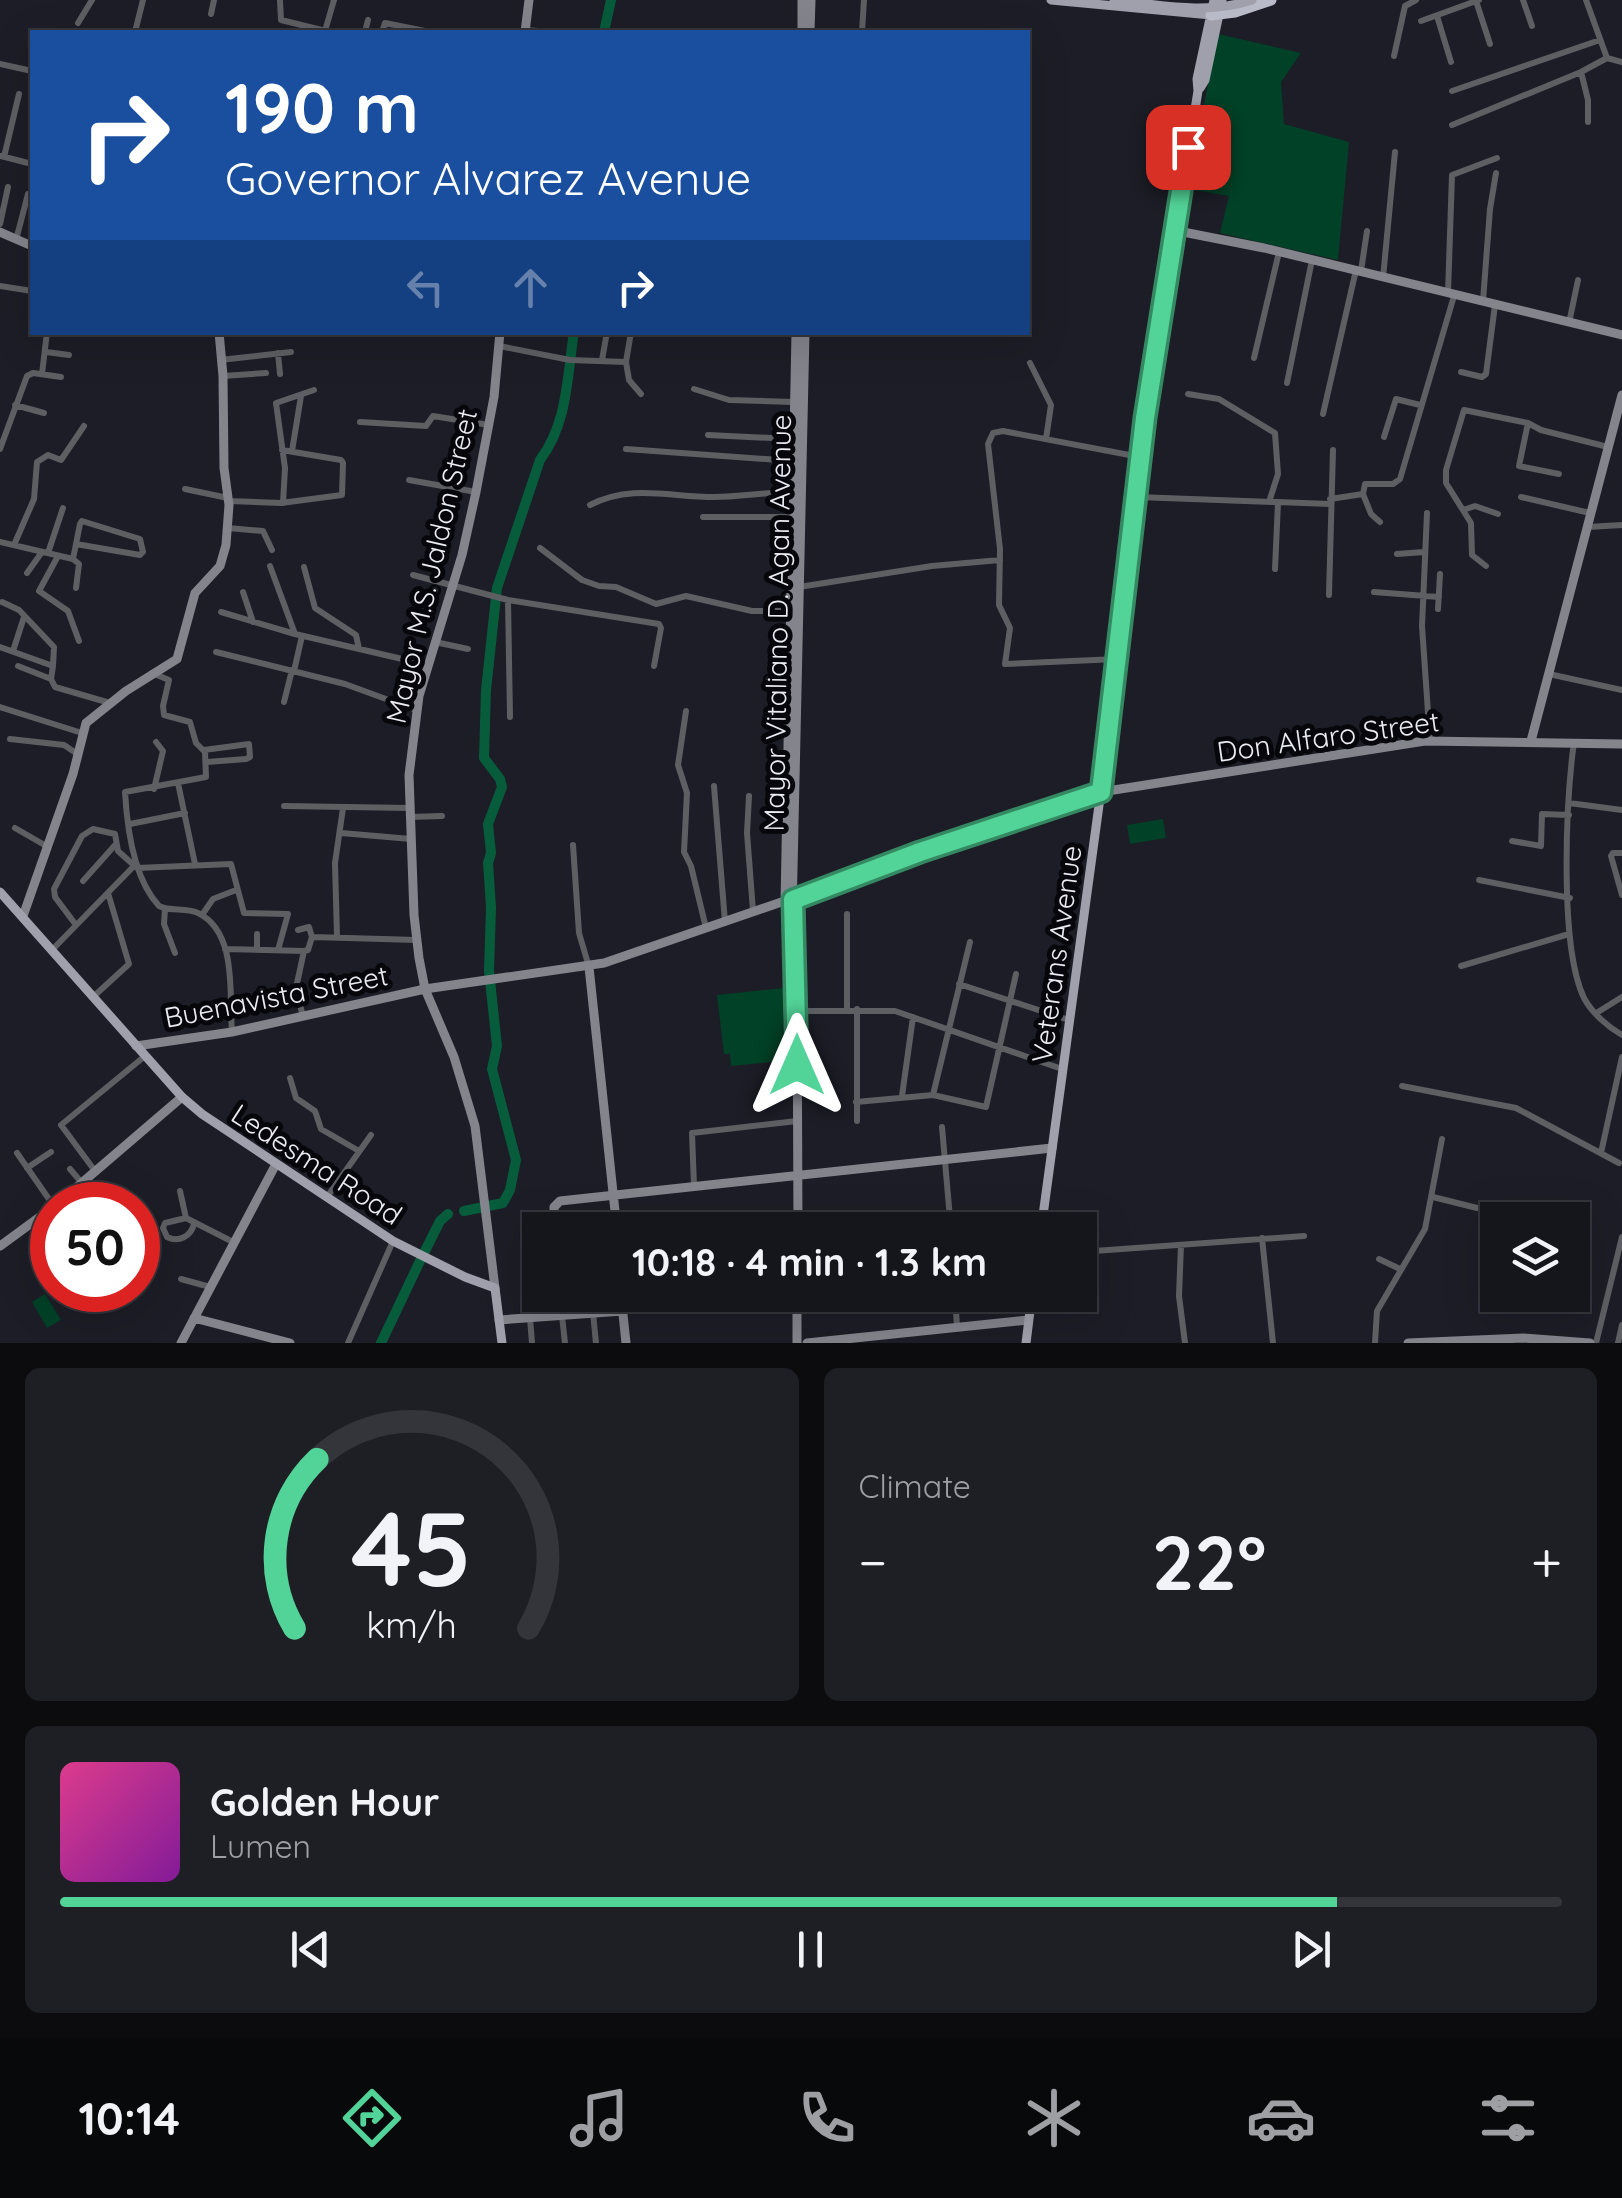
<!DOCTYPE html>
<html lang="en">
<head>
<meta charset="utf-8">
<style>
	:root { --surface:#15161c; --page:#1e1f25; --text:#f1f3f6; --muted:#9d9fa3; --line:#34353b; --accent:#52d397 }
	body { margin:0; font-family:Quicksand,sans-serif; background:var(--page); color:var(--text); height:100vh; display:flex; flex-direction:column; font-size:38px; white-space:nowrap }
	* { box-sizing:border-box; margin:0 }
	p { font-size:32px; color:var(--muted) }
	.icon { flex:none; width:55px; height:55px; fill:none; stroke:currentColor; stroke-width:2; stroke-linecap:round; stroke-linejoin:round }
	.map { position:relative; height:1343px; overflow:hidden }
	.panel { display:flex; flex-direction:column; gap:25px; padding:25px; background:#0c0c0f; flex:1 }
	.panel>* { flex:none }
	.top-card { position:absolute; left:30px; top:30px; width:1000px; height:305px; border-radius:0px; box-shadow:0 10px 40px #0002,0 0 0 2px var(--line); background:#1a4fa0; color:#fff; overflow:hidden }
	.buttons { position:absolute; left:1480px; top:1202px; display:grid; gap:20px }
	.buttons a { display:grid; place-items:center; width:110px; height:110px; border-radius:0px; background:var(--surface); box-shadow:0 10px 40px #0002,0 0 0 2px var(--line); font-size:50px }
	.speed { position:absolute; left:30px; top:1182px; display:flex; gap:20px; font-size:50px; font-weight:700; text-align:center }
	.speed>* { display:grid; place-content:center; width:130px; height:130px; border-radius:50%; background:var(--surface); box-shadow:0 10px 40px #0002,0 0 0 2px var(--line); line-height:1 }
	.speed .limit { border:15px solid #d22; background:#fff; color:#111 }
	.pin { position:absolute; display:grid; place-items:center; width:85px; height:85px; color:#fff; margin:-42px; border-radius:20px; box-shadow:0 5px 15px #0006 }
	.me { position:absolute; width:110px; margin:-55px; rotate:0deg; stroke-linejoin:round; filter:drop-shadow(0 0 8px #0008) }
	.turn { display:flex; align-items:center; gap:35px; height:210px; padding:0 30px; font-size:45px }
	.turn .icon { width:130px; height:130px; stroke-width:2.5 }
	.turn b { display:block; font-size:70px; line-height:85px }
	.lanes { display:flex; align-items:center; height:95px; padding:0 30px; background:#0003; justify-content:center; gap:50px; direction:ltr }
	.lanes .off { opacity:.35 }
	.big { font-size:75px; font-weight:700; line-height:1.1 }
	.panel .tile { flex:1; display:flex; flex-direction:column; justify-content:center; gap:15px; min-width:0; padding:0 35px; border-radius:15px; background:var(--page) }
	.panel .dial { align-items:center; gap:0 }
	.dial svg { height:260px; overflow:visible; fill:none; stroke:var(--line); stroke-width:7; stroke-linecap:round; text-anchor:middle }
	.dial text { fill:var(--text); stroke:none }
	.song { display:flex; align-items:center; gap:30px }
	.cover { width:120px; height:120px; border-radius:15px; background:linear-gradient(135deg,hsl(330 70% 55%),hsl(290 70% 35%)) }
	.played { height:10px; border-radius:5px; background:linear-gradient(90deg,var(--accent) 85%,var(--line) 85%) }
	.keys { display:flex; justify-content:space-around; direction:ltr }
	.heat { display:flex; justify-content:space-between; align-items:center; font-size:55px; direction:ltr }
	.panel .tiles { flex:1; display:grid; gap:25px; grid-template-columns:1fr 1fr }
	.tile:last-child { grid-column:span 2 }
	.trip { position:absolute; left:522px; top:1212px; width:575px; height:100px; border-radius:0px; background:var(--surface); box-shadow:0 10px 40px #0002,0 0 0 2px var(--line); font-weight:700; line-height:100px; text-align:center }
	.tab-bar { display:flex; height:160px; justify-content:space-around; align-items:center; background:#08090b; color:var(--muted) }
	.tab-bar .icon { width:70px; height:70px }
	.tab-bar .selected { color:var(--accent) }
	.tab-bar b { font-size:45px; color:var(--text) }
	.map>svg:first-child { display:block }
	.green { fill:#004127 }
	.lines { fill:none; stroke-linecap:round; stroke-linejoin:round }
	.river { stroke:#075c3b; stroke-width:10 }
	.street { stroke:#5e5f63; stroke-width:6 }
	.secondary { stroke:#83848c; stroke-width:9 }
	.primary { stroke:#9fa0ab; stroke-width:9 }
	.highway { stroke:#b9bac7; stroke-width:11 }
	.primary-bridge { stroke:#9fa0ab; stroke-width:9 }
	.route-casing { stroke:#358962; stroke-width:25 }
	.route { stroke:#52d397; stroke-width:18 }
	.labels { text-anchor:middle; dominant-baseline:central; stroke-width:10; stroke-linejoin:round; paint-order:stroke }
	.street-label { font-size:28px; fill:#ebecf2; stroke:#07070b }
</style>
</head>
<body>
<div class="map">
<svg width="1622" height="1343" viewBox="0 0 1622 1343">
	<rect width="100%" height="100%" fill="#1c1d26"/>
	<path class="green" d="M1218 34 1301 53 1281 82 1284 124 1349 142 1338 260 1220 233 1229 196 1187 189Z
		M1163 819 1166 838 1130 844 1127 825Z
		M784 988 783 1061 731 1066 730 1054H724L717 995Z
		M45 1294 61 1320 47 1328 32 1302Z"/>
	<g class="lines">
		<path class="river" d="M604 32 611 0
			M464 1211 503 1203 510 1190 516 1160 492 1069 497 1046 489 971 491 907 488 863 491 853 488 824 502 787 500 779 484 758 486 690 497 588 540 460C568 423 567 376 574 332
			M424 1253 440 1221 448 1214
			M381 1343 420 1261"/>
		<path class="street" d="M280 0 281 20 330 32
			M1523 0 1532 26
			M1586 0 1607 58 1622 62
			M1476 1 1490 44
			M211 14 214 0
			M1437 16 1451 62
			M1421 21 1479 0
			M78 23 92 0
			M525 30 552 32
			M325 31 334 0
			M135 32 143 0
			M365 32 368 20
			M382 32 385 23 430 32
			M862 32 864 0
			M1394 56 1405 6 1416 0
			M0 64 32 71
			M1581 72 1588 100V122
			M1452 91 1600 40
			M1452 125 1581 72 1607 58
			M1 156 32 164
			M4 157 19 94
			M0 224 8 187
			M16 240 28 194
			M1361 271 1367 231
			M1383 278 1395 152
			M0 286 32 291
			M1448 293 1452 175 1497 158
			M1483 301 1490 209 1496 173
			M1569 323 1578 280
			M499 346 570 360 626 362 629 380 641 394
			M46 352 69 355
			M278 353 280 374
			M1254 358 1279 252
			M220 360 291 352
			M602 360 607 332
			M626 362 631 332
			M1030 363 1051 405 1046 439
			M1461 372 1482 377 1486 374 1495 305
			M42 374 47 332
			M223 376 266 373
			M1287 383 1312 260
			M694 389 729 400 793 402
			M1188 394 1219 399 1275 433 1278 474 1269 502
			M15 405 44 413
			M1323 414 1356 270
			M360 422 426 426 433 416 489 425
			M1528 423 1519 466 1559 474
			M708 435 793 439
			M1384 437 1396 399 1420 405
			M0 449 27 376 33 373 61 377
			M626 449 793 461
			M292 451 301 396
			M409 480 476 492
			M185 489 228 498
			M1363 494 1365 484H1393L1400 479 1454 296
			M1363 494 1371 514 1380 522
			M1137 497 1330 504
			M1521 497 1590 513
			M1330 499 1363 494
			M229 501 281 503 342 495 343 463 341 460 282 450
			M283 503 285 468 276 403 314 390
			M590 505C632 484 669 497 714 497 740 497 766 492 792 492
			M1463 510 1475 506 1498 514
			M1427 513 1422 626 1430 741
			M703 517H792
			M1588 527 1622 525
			M228 528 263 531 272 550
			M0 542 73 559
			M14 545 34 499 37 462 48 455 61 460 84 426
			M540 548 582 580 599 586 616 587 656 604 686 596 752 611H790
			M48 553 63 508
			M1397 554 1424 552
			M58 556 39 591 68 611 79 641
			M270 566 295 634
			M1486 566 1472 555 1471 523 1446 483V470L1464 410 1528 423 1541 430 1608 447
			M304 567 315 608 356 635 359 649
			M1275 569 1278 503
			M27 573 42 552
			M413 575 508 600 659 624 661 628 654 666
			M799 587 932 566 1000 560
			M76 588 79 564 73 559 80 524 82 521 140 539 143 552 140 555 76 544
			M243 592 253 622
			M1374 592 1439 597
			M1329 595 1333 450
			M508 600 510 717
			M2 602 19 610 54 647 53 666
			M1438 609 1440 574
			M221 612 295 634 428 665
			M435 642 468 649
			M0 647 53 666 51 679 55 687 110 703
			M13 651 24 617
			M216 652 345 684 416 710
			M1117 659 1005 664 1010 628 999 605 1000 549 988 444 993 433 1003 431 1140 457
			M18 666 51 679
			M294 671 302 636
			M152 673 169 680 163 706 164 715 190 722 196 743 205 752 206 777 125 792C127 828 133 878 159 906 171 912 185 907 198 913 238 932 229 996 232 1032
			M1549 674 1622 690
			M284 702 292 670
			M0 707 82 733
			M686 711 678 765 687 793 684 852 691 866 706 928
			M10 739 64 745 79 755
			M1574 742C1566 801 1559 946 1584 998 1592 1013 1608 1027 1622 1035
			M204 750 249 744 250 757 246 759 207 762
			M178 783 195 864
			M714 786 725 922
			M154 789 163 751 156 742
			M749 796 747 833 753 911
			M1569 803 1622 810
			M284 806 410 808
			M410 817 442 816
			M130 824 185 813
			M15 828 48 847
			M341 833 411 839
			M1512 841 1541 846 1542 814 1569 815
			M573 845 579 933 589 967
			M1622 853H1613L1611 856 1622 895
			M1479 880 1570 898
			M83 881 116 844
			M165 909 164 924 175 953
			M847 914V1009
			M202 915 213 899 236 890
			M76 925 55 897 54 889 82 836 93 829 115 834 118 851 137 868 231 864 244 913 288 914 278 950
			M298 930 309 927 312 937 308 950 304 951 296 988 303 1017
			M337 936 335 863 343 808
			M312 937 417 940
			M225 949 304 951
			M257 949V934
			M52 950 134 866
			M1461 966 1569 934
			M959 984 1069 1020
			M93 997 129 964 108 893
			M857 1009V1121
			M797 1011H895L1062 1069
			M1598 1012 1622 997
			M290 1078 296 1098 315 1111 321 1129 359 1151
			M1402 1086 1516 1108 1619 1163
			M933 1095 970 942
			M902 1096 913 1017
			M856 1102 933 1095 986 1107 1016 974
			M942 1127 951 1230
			M17 1153 53 1205
			M1601 1153 1622 1057
			M27 1168 51 1152
			M70 1169 82 1183
			M95 1171 61 1125 145 1056
			M694 1186 692 1133 797 1121
			M180 1191 186 1218 233 1242
			M327 1197 371 1135
			M1433 1197 1477 1208
			M186 1218 165 1223 163 1228 167 1237C179 1243 191 1236 194 1224
			M932 1230 951 1228
			M1262 1238 1273 1343
			M1181 1245 1179 1296 1185 1343
			M1080 1252 1304 1236
			M1379 1259 1400 1269
			M181 1279 210 1287
			M955 1295 957 1327
			M593 1313 596 1343
			M562 1316 565 1343
			M530 1318 532 1343
			M348 1343 393 1241
			M1375 1343 1377 1311 1425 1229 1442 1139
			M1596 1343 1622 1237
			M1618 1343 1622 1325"/>
		<path class="secondary" d="M525 32 529 0
			M802 32V0
			M810 32 811 0
			M1173 230 1264 248 1622 335
			M0 232 32 246
			M1531 741 1622 395
			M785 903 796 332
			M23 916 73 774 86 723 126 691 177 659 195 593 220 566 226 545 229 505 224 468 223 376 219 332
			M589 967 617 1230
			M136 1046 232 1032 425 989 604 963 1101 792 1425 741 1622 744
			M56 1205 182 1097
			M554 1230V1207L560 1201 1052 1148
			M798 1230 797 978 792 914 805 332
			M0 1246 52 1208
			M495 1288 475 1126 454 1057 425 989 419 958 414 915 409 775 419 696 462 555 476 492 494 397 500 332
			M621 1295 626 1343
			M553 1316V1295
			M194 1318 290 1343
			M499 1320 623 1311
			M181 1343 276 1164
			M797 1343V1295
			M807 1343 1028 1320
			M1408 1343 1523 1338 1590 1343"/>
		<path class="primary" d="M1051 0 1211 15
			M1200 88 1205 80 1222 0
			M0 892 182 1097 202 1114 393 1241 465 1277 495 1288 502 1343
			M1041 1230 1106 754 1145 418 1198 91 1197 79 1214 0
			M1026 1343 1032 1295"/>
		<path class="highway" d="M1211 15 1235 12 1271 0"/>
		<path class="primary-bridge" d="M1114 0C1160 5 1207 15 1252 0"/>
	</g>
	<g class="lines">
		<defs>
			<path id="route" d="M797 1065 793 900 920 852 1101 792 1145 418 1188 147"/>
		</defs>
		<use href="#route" class="route-casing"/>
		<use href="#route" class="route"/>
	</g>
	<g class="labels">
		<g class="street-label">
			<text transform="translate(431 566) rotate(-77)">Mayor M.S. Jaldon Street</text>
			<text transform="translate(777 623) rotate(-89)">Mayor Vitaliano D. Agan Avenue</text>
			<text transform="translate(1328 736) rotate(-8)">Don Alfaro Street</text>
			<text transform="translate(1056 954) rotate(-82)">Veterans Avenue</text>
			<text transform="translate(276 996) rotate(-11)">Buenavista Street</text>
			<text transform="translate(317 1164) rotate(33)">Ledesma Road</text>
		</g>
	</g>
</svg>
<div class="buttons">
<a><svg class="icon" aria-label="layers" viewBox="0 0 24 24"><path d="M12 4l9 5-9 5-9-5zM3 14l9 5 9-5"/></svg></a>
</div>
<div class="speed"><div class="limit">50</div></div>
<div class="pin" style="left:1188px;top:147px;background:#d93025"><svg class="icon" aria-label="arrive" viewBox="0 0 24 24"><path d="M6 21V4h12l-3 4 3 4H6"/></svg></div>
<svg class="me" style="left:797px;top:1065px" viewBox="-20 -20 40 40"><path d="M0-17L14 15 0 8-14 15z" fill="#52d397" stroke="#fff" stroke-width="4"/></svg>
<div class="trip">10:18 · 4 min · 1.3 km</div>
<div class="top-card">
<div class="turn"><svg class="icon" aria-label="right" viewBox="0 0 24 24"><path d="M7 20v-9h11M14 6l5 5-5 5"/></svg><div><b>190 m</b>Governor Alvarez Avenue</div></div>
<div class="lanes"><svg class="icon off" aria-label="left" viewBox="0 0 24 24"><path d="M17 20v-9H6M10 6l-5 5 5 5"/></svg><svg class="icon off" aria-label="ahead" viewBox="0 0 24 24"><path d="M12 20V5M6 11l6-6 6 6"/></svg><svg class="icon" aria-label="right" viewBox="0 0 24 24"><path d="M7 20v-9h11M14 6l5 5-5 5"/></svg></div>
</div>
</div>
<section class="panel">
<div class="tiles">
<div class="tile dial"><svg viewBox="0 0 100 80">
<path d="M14 69A42 42 0 1 1 86 69"/>
<path d="M14 69A42 42 0 0 1 21 17" stroke="#52d397"/>
<text x="50" y="56" font-size="32" font-weight="700">45</text>
<text x="50" y="72" font-size="11">km/h</text>
</svg></div>
<div class="tile"><p>Climate</p>
<div class="heat"><a>−</a><b class="big">22°</b><a>+</a></div>
</div>
<div class="tile">
<div class="song"><i class="cover"></i><div><b>Golden Hour</b><p>Lumen</p></div></div>
<div class="played"></div>
<div class="keys"><svg class="icon" aria-label="previous" viewBox="0 0 24 24"><path d="M18 5L8 12l10 7zM5 5v14"/></svg><svg class="icon" aria-label="pause" viewBox="0 0 24 24"><path d="M8 5v14M16 5v14"/></svg><svg class="icon" aria-label="next" viewBox="0 0 24 24"><path d="M6 5l10 7-10 7zM19 5v14"/></svg></div>
</div>
</div>
</section>
<nav class="tab-bar">
<b>10:14</b>
<svg class="icon selected" aria-label="directions" viewBox="0 0 24 24"><path d="M12 3l9 9-9 9-9-9zM9 14v-3h6M13 9l2 2-2 2"/></svg>
<svg class="icon" aria-label="music" viewBox="0 0 24 24"><path d="M9 18V5l10-2v13"/><circle cx="6" cy="18" r="3"/><circle cx="16" cy="16" r="3"/></svg>
<svg class="icon" aria-label="phone" viewBox="0 0 24 24"><path d="M5 4h4l2 5-3 2q2 4 5 5l2-3 5 2v4C11 20 4 13 5 4z"/></svg>
<svg class="icon" aria-label="climate" viewBox="0 0 24 24"><path d="M12 3v18M4 7l16 10M4 17L20 7"/></svg>
<svg class="icon" aria-label="car" viewBox="0 0 24 24"><path d="M5 17H2v-5l4-1 3-4h7l3 4 3 1v5h-3M9 17h6M6 11h13"/><circle cx="7" cy="17" r="2"/><circle cx="17" cy="17" r="2"/></svg>
<svg class="icon" aria-label="filters" viewBox="0 0 24 24"><path d="M4 7h16M4 17h16"/><circle cx="9" cy="7" r="2"/><circle cx="15" cy="17" r="2"/></svg>
</nav>
</body>
</html>
